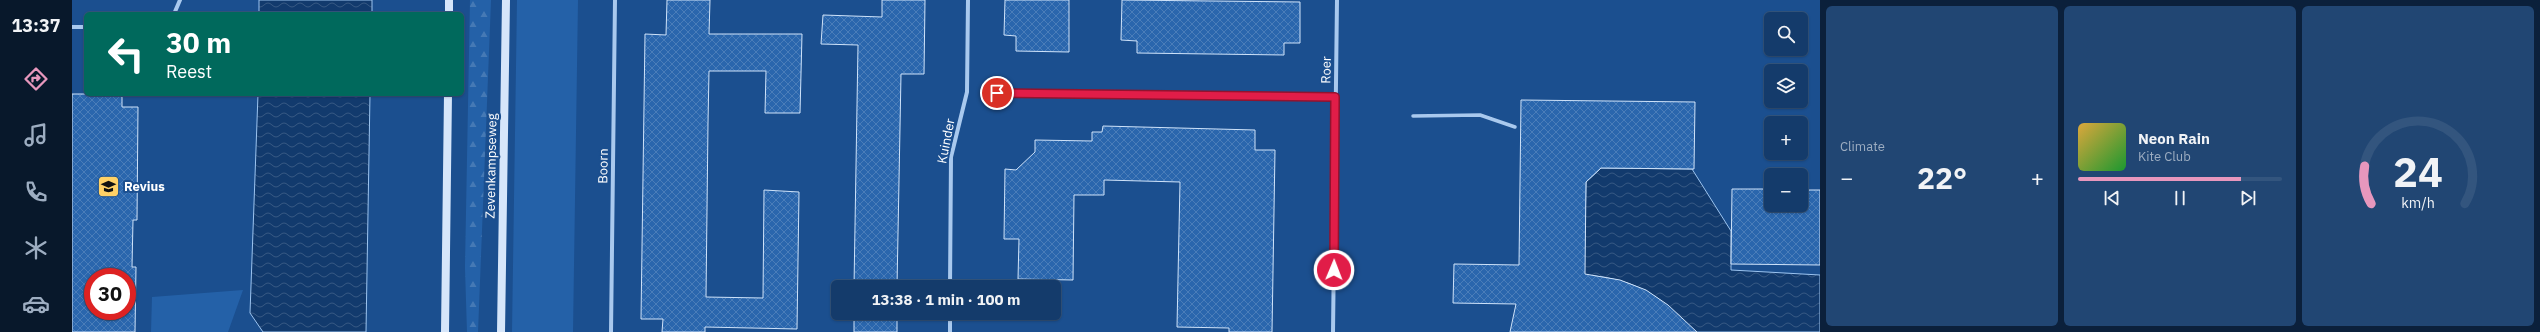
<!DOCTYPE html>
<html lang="en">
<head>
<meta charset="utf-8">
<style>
	:root { --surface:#143b6b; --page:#214673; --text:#f1f3f6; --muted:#9dadc1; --line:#33557e; --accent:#e797bd }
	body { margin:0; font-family:"IBM Plex Sans",sans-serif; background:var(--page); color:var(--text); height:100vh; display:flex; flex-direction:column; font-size:15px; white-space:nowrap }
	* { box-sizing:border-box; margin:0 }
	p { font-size:13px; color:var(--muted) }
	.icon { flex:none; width:22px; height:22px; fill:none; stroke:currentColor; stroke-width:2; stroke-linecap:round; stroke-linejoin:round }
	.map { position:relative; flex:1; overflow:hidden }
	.sheet { display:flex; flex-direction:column; gap:6px; padding:6px; background:#0b203b; width:720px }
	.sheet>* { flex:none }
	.banner { position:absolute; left:12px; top:12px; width:380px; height:84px; border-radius:6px; box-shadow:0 1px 3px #0004,0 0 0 1px var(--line); background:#00695c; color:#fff; overflow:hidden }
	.buttons { position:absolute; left:1692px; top:12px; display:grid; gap:8px }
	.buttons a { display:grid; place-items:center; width:44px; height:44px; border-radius:6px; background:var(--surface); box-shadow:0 1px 3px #0004,0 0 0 1px var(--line); font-size:20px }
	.speed { position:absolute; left:12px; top:268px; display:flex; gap:8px; font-size:20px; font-weight:700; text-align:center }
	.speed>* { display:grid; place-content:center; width:52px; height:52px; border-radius:50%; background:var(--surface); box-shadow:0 1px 3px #0004,0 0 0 1px var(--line); line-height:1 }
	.speed .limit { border:6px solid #d22; background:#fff; color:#111 }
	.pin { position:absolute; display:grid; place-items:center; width:34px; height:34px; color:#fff; margin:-17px; border:2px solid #fff; border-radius:50%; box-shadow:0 1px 4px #0007 }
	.me { position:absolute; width:44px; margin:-22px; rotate:1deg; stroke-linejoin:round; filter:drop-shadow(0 0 3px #0008) }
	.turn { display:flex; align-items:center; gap:14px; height:84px; padding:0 16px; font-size:18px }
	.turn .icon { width:52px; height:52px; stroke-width:2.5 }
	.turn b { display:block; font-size:28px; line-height:34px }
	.big { font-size:30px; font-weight:800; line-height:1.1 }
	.sheet .widget { flex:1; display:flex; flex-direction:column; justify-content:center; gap:6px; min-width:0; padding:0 14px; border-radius:6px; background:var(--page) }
	.sheet .dial { align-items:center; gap:0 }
	.dial svg { height:104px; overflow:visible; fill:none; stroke:var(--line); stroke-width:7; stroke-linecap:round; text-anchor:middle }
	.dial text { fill:var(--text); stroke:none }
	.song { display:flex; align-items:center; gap:12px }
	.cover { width:48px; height:48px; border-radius:6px; background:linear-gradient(135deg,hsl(40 70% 55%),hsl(130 70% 35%)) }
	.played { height:4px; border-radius:2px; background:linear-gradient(90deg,var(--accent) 80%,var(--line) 80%) }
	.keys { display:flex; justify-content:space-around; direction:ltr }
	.heat { display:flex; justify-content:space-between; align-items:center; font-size:22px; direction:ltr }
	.sheet .tiles { flex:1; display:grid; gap:6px; grid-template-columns:repeat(3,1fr) }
	.trip { position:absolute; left:759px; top:280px; width:230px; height:40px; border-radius:6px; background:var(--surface); box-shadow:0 1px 3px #0004,0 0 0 1px var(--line); font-weight:800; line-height:40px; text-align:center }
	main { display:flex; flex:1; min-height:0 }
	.menu { display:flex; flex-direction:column; width:72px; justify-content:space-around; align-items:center; background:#08182b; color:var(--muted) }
	.menu .icon { width:28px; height:28px }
	.menu .active { color:var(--accent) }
	.menu b { font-size:18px; color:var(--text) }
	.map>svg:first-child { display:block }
	.green { fill:#2461a8 }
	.forest { fill:url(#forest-firs) }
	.water { fill:url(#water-waves); stroke:#9cc4f0 }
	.building { fill:url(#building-cross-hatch); stroke:#cfe3fa; fill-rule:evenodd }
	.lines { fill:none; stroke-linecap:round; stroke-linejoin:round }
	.pedestrian { stroke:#a9c9ee; stroke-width:3.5 }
	.minor { stroke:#a9c9ee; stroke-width:4 }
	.secondary { stroke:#d6e6fa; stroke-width:8 }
	.route-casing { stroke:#92132f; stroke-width:10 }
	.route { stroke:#e11d48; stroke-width:7 }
	.labels { text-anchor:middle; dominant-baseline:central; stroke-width:4; stroke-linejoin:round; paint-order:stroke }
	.street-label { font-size:13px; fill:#fff; stroke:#1b4f8f }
	.poi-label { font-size:13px; font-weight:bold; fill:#fff; stroke:#1b4f8f; text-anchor:start }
</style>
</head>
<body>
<main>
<nav class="menu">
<b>13:37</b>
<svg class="icon active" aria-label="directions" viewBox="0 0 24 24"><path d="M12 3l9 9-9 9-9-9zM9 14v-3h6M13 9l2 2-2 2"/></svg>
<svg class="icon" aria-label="music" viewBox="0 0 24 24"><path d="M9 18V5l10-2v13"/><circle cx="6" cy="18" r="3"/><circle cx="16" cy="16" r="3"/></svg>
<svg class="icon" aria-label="phone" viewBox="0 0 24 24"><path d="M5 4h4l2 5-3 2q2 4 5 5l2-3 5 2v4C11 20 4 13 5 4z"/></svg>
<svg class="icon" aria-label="climate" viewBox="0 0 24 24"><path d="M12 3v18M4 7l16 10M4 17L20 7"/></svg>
<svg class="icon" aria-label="car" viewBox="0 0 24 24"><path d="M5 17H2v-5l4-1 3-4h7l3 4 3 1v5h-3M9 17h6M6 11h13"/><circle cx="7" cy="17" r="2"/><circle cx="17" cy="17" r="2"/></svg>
</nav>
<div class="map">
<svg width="1748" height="332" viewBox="0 0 1748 332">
	<defs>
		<pattern id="forest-firs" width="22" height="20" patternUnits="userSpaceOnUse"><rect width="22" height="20" fill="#2461a8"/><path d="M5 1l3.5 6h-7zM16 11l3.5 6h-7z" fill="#4579b5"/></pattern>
		<pattern id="water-waves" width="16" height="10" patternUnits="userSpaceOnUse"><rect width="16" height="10" fill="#123a6d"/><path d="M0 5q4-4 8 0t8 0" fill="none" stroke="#365883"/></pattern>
		<pattern id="building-cross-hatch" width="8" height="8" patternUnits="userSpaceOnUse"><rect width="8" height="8" fill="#2a66ad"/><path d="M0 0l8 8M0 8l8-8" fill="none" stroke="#4a7db9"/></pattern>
	</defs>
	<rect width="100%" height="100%" fill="#1b4f8f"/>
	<path class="green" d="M445 0H506L501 332H440Z
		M171 290 156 332H79L80 297Z"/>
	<path class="forest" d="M398 0H419L406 332H395L393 267Z"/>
	<path class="water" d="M187 0H300V14H187Z
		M186 94H298L294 332H191L178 313Z
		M1529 168 1620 169 1659 231V270L1748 275V332H1619C1592 294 1558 278 1512 275L1514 182Z"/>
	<path class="building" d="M595 0H638L637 34H730L728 113H693L694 71H637L636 123 634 297 691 298 692 190 727 192 725 329 633 327V332H590L591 319H569L573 34 594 35Z
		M810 0H853L852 74H829L825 287H782L786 45 749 44 751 15 810 17Z
		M933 0H997V52L944 51V36L932 35Z
		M1050 0 1228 2V43H1212V55L1065 53V41L1049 40Z
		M0 94H50V107H66L65 220H61L60 267H64L63 332H0ZM21 277H55V311H21Z
		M1449 100 1623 102 1622 169 1529 168 1514 182 1513 274 1548 280 1574 290 1596 305 1625 332H1438L1444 304 1381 303 1382 264 1447 265Z
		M1031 126 1183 130V150H1203L1200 332H1157V328L1105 327 1108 182 1032 180V195H1002L1001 280 946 279 947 239H932L933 169 944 170 963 152V140L1020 141V132H1030Z
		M1660 189H1699V205H1729V190H1748V265L1659 264Z
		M782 313H825V332H782Z"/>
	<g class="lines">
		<path class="pedestrian" d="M1341 116 1408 115 1443 127"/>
		<path class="minor" d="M102 14 108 0
			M0 27H14
			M925 93 1263 97
			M878 287 879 157 895 92 896 0
			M539 332 543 0
			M878 332V313
			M1261 332 1265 0"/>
		<path class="secondary" d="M377 14V0
			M373 332 376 94
			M429 332 434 0"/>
	</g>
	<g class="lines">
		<defs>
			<path id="route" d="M925 93 1263 97 1262 270"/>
		</defs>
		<use href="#route" class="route-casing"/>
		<use href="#route" class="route"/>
	</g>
	<defs>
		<symbol id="school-square" viewBox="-11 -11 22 22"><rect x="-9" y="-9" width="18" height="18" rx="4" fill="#ffd166" stroke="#1b4f8f"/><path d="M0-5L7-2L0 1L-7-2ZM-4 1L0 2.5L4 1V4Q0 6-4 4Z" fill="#111"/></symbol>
	</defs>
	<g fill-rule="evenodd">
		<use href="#school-square" x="24" y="174" width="25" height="25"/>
	</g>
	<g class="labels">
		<g class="street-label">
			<text transform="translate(1254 70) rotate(-89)">Roer</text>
			<text transform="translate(874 141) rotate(-79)">Kuinder</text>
			<text transform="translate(419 166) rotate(-89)">Zevenkampseweg</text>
			<text transform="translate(531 166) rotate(-89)">Boorn</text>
		</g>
		<g class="poi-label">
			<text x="52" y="186">Revius</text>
		</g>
	</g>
</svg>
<div class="buttons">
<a><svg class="icon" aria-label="search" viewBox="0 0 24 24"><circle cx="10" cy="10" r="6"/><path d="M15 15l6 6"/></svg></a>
<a><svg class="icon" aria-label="layers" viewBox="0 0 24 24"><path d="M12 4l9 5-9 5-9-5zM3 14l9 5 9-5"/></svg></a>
<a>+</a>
<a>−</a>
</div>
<div class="speed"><div class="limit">30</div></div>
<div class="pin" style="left:925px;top:93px;background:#d93025"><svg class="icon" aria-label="arrive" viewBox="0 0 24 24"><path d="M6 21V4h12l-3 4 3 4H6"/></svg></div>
<svg class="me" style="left:1262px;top:270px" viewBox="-20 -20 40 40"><circle r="17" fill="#e11d48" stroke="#fff" stroke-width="3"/><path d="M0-11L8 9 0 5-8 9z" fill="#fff"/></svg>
<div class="trip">13:38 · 1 min · 100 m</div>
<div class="banner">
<div class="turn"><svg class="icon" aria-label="left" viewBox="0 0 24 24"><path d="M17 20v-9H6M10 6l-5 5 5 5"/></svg><div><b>30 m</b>Reest</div></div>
</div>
</div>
<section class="sheet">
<div class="tiles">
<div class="widget"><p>Climate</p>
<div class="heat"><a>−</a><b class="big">22°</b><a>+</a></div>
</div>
<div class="widget">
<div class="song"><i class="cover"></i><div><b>Neon Rain</b><p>Kite Club</p></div></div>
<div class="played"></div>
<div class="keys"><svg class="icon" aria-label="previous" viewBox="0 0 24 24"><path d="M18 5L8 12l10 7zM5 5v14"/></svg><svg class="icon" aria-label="pause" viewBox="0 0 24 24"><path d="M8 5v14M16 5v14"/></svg><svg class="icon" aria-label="next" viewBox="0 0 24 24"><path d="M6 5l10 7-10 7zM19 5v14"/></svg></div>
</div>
<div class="widget dial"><svg viewBox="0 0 100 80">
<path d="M14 69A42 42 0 1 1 86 69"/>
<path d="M14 69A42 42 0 0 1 9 40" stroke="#e797bd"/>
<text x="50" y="56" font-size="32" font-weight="700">24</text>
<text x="50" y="72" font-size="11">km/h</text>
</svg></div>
</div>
</section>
</main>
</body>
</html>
